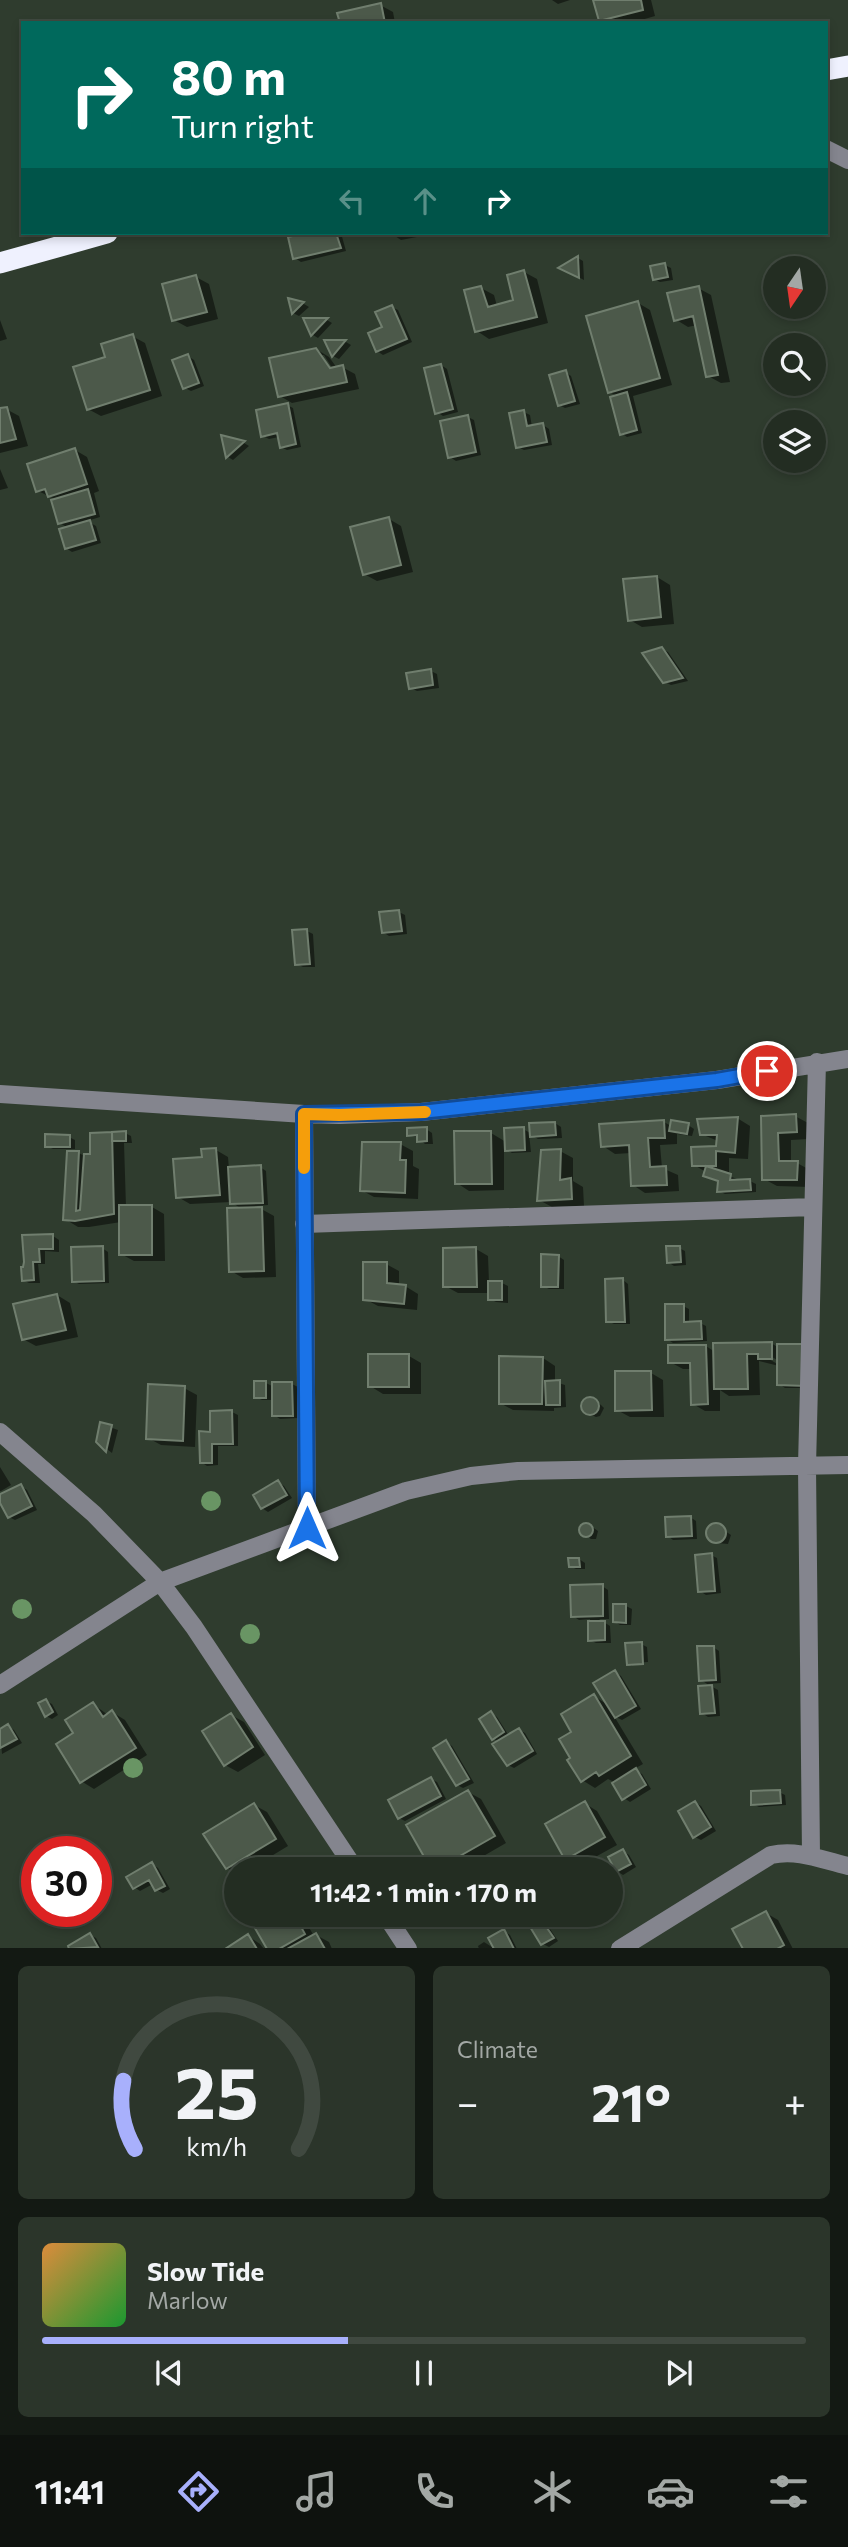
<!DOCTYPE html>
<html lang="en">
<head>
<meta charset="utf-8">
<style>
	:root { --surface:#232d22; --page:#2b352a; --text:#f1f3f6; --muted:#a3a8a5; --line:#404940; --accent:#a8b0fc }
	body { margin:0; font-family:Commissioner,sans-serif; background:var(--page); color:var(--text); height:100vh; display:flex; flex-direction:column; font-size:26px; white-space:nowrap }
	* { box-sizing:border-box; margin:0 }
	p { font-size:23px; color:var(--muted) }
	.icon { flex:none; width:38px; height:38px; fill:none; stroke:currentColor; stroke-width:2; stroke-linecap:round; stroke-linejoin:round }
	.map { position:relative; height:1948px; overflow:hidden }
	.sheet { display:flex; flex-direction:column; gap:18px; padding:18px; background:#131913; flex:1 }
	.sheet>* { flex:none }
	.guide { position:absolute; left:21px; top:21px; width:807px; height:214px; border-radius:0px; box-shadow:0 4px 10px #0003,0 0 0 2px var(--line); background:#00695c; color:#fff; overflow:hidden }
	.needle { width:46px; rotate:193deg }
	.fabs { position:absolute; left:763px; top:256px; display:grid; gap:14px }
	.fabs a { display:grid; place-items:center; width:63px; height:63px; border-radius:50%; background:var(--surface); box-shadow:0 4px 10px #0003,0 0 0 2px var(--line); font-size:35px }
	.speed { position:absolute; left:21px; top:1836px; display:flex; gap:14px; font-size:35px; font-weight:700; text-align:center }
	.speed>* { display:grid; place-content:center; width:91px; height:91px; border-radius:50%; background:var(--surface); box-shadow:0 4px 10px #0003,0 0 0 2px var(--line); line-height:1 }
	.speed .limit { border:10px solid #d22; background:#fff; color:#111 }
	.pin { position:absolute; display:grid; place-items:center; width:60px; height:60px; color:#fff; margin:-30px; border:4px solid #fff; border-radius:50%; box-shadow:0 2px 7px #0007 }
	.me { position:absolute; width:77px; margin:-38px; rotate:0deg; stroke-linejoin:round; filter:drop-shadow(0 0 5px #0008) }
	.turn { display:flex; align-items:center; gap:24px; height:147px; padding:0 35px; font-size:32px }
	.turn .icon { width:91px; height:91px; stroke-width:2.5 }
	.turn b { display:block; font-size:49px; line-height:60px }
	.lanes { display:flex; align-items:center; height:66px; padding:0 35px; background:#0003; justify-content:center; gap:35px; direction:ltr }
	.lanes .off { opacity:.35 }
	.big { font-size:52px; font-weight:700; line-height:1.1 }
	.sheet .tile { flex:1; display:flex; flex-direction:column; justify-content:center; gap:10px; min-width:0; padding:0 24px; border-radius:10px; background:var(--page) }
	.sheet .dial { align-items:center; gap:0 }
	.dial svg { height:182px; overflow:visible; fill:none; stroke:var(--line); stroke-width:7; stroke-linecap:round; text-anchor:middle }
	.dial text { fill:var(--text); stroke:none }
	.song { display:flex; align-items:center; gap:21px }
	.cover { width:84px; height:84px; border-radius:10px; background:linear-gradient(135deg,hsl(30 70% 55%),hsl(130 70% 35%)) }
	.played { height:7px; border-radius:4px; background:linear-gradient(90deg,var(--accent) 40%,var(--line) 40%) }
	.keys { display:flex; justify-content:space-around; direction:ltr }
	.heat { display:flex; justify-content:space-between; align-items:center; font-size:38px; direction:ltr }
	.sheet .tiles { flex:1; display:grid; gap:18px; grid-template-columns:1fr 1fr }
	.tile:last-child { grid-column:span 2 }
	.trip { position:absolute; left:224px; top:1857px; width:399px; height:70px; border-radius:35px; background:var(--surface); box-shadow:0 4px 10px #0003,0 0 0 2px var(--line); font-weight:700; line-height:70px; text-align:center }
	.tabs { display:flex; height:112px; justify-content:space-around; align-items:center; background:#0e120e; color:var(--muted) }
	.tabs .icon { width:49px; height:49px }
	.tabs .active { color:var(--accent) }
	.tabs b { font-size:32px; color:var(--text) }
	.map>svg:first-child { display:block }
	.shadow { fill:#0007; fill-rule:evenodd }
	.building { fill:#4c594a; stroke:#707e6e; stroke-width:2 }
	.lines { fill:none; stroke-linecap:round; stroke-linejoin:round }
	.minor { stroke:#84858e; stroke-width:18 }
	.highway { stroke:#eff1fe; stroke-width:21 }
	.tree { fill:#699564 }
	.route-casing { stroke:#114b97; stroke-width:18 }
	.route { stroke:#1a73e8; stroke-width:12 }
	.slow { stroke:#f59e0b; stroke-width:12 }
</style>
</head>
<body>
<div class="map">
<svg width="848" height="1949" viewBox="0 0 848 1949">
	<rect width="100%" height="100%" fill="#2f3c2e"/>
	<path class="shadow" d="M552 0H570L558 4Z
		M595 0H651L655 16 631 23H605L600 20Z
		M380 5 393 12 395 23H341Z
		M314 233H341L346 251 301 262 295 258 290 238Z
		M395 233H438L401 240 395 236Z
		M578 258 583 261 584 280 561 268Z
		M665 265 671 268 673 280 660 282 654 279Z
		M524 272 537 279 548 323 489 339 477 331 481 288 494 295 497 306 516 301Z
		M196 277 209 284 218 319 187 327 174 320Z
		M698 288 711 295 730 382 721 383 708 376 697 325 688 327 675 319Z
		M290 300 304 304 309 307 299 316 293 313Z
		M638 303 650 310 672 385 633 396 642 433 627 437 621 433 618 397 610 392Z
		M392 307 398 310 412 342 383 355 377 351Z
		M0 320 7 339 0 341Z
		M306 320H327L332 323 318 338 313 335Z
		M132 336 145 343 162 396 101 416 88 409 108 358Z
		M327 342H346L351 345 339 359 333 356Z
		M316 349 329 357 337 368 342 367 355 374 359 389 292 403 280 396ZM319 355H324L336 374 334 376Z
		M188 356 194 360 204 386 191 391 185 388Z
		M441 365 447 369 458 412 443 416 437 412Z
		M565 372 571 376 580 404 565 408 559 405Z
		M287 405 293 408 301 447 287 450 281 447 279 437 269 439 263 436Z
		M6 409 19 416 28 446 0 453V410Z
		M524 412 530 415 532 427 543 425 549 429 552 445 524 450 518 447Z
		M468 417 474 420 481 455 456 461 450 457Z
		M223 438 244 443 249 446 233 460 228 457Z
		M75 450 87 457 99 491 94 493 100 517 87 521 96 526 101 543 72 552 66 548 68 528 60 523 57 500 38 491Z
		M0 469 8 488 0 490Z
		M389 519 401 526 413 572 377 581 364 574Z
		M657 577 670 585 674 624 642 627 630 620Z
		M662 649 668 652 688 681 671 685 665 682Z
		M431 671 437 674 439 688 417 691 411 688Z
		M399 912 405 915 407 934 389 936 383 932Z
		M307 931 313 934 315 967H303L297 964Z
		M795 1116 808 1123 809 1139 791 1140V1163H797L810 1170V1187L777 1186 764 1179 763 1118Z
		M737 1118 750 1126 748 1159 729 1158V1172L721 1173 737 1179 736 1181H750L756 1184V1192L725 1194 719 1191 718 1181 705 1176 706 1172 694 1165 718 1148V1141L701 1134Z
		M664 1122 671 1126 688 1125 694 1129 692 1136 677 1134V1144L660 1145 662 1168 678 1175 679 1191 645 1193 633 1185 631 1153 615 1154 603 1146Z
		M555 1123 561 1127 562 1138 538 1139 529 1134 531 1152 512 1153 504 1148V1190L469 1191 457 1183 491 1133 506 1142 523 1129 532 1134Z
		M426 1129 432 1133 433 1144H425L419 1138 409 1135Z
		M125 1133 131 1136 132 1143H124L126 1207H152L164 1214 165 1261H134L121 1254V1222L89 1227H78L65 1219 79 1153 86 1157 92 1156V1134Z
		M69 1137 75 1140V1149H53L47 1146Z
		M400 1144 413 1151V1166L419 1169 418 1199 374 1197 361 1190Z
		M216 1150 228 1157 229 1169 260 1167 266 1171 268 1205 256 1206 274 1216 276 1277 243 1278 231 1271 242 1209 231 1202 190 1204 178 1197 204 1159Z
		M560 1151 573 1158V1181L583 1187 584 1206 552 1207 539 1200Z
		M24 1236H53L59 1240V1252L45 1251V1264H38L40 1283H29L23 1280Z
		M102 1248 108 1252 109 1283 79 1284 73 1281Z
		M679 1248 685 1251 686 1265 674 1266 668 1262Z
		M476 1249 488 1256 489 1282 502 1283 508 1286V1303L496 1302 490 1299V1293H458L445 1286Z
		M558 1256 564 1260V1289H549L543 1286Z
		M386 1264 399 1271V1286H405L418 1294 417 1310 378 1306 365 1299Z
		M623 1280 628 1284 630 1324H614L608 1321Z
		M57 1295 70 1303 78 1337 36 1346 23 1339Z
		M683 1306 689 1309V1323H700L706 1326 707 1341 673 1343 667 1339Z
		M771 1343 779 1348 811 1388H785L779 1384V1366L759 1361 760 1395 729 1396 720 1390V1411H705L693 1404 692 1369H683L670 1362 706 1346 715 1352ZM765 1353 779 1361V1365L764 1356Z
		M409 1356 421 1363V1394H383L370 1386Z
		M543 1358 555 1366V1382L565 1385 566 1407 554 1408V1411L513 1410 500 1403Z
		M651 1373 663 1380 664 1417H630L617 1410Z
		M266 1383 274 1387 292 1384 298 1387V1418L280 1419 274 1415V1400H262L256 1397Z
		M184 1388 197 1395 195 1447 161 1445 148 1438Z
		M586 1400 595 1401 601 1405 604 1408 600 1416 596 1417 585 1412 583 1403Z
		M232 1412 238 1415V1446H218V1465L207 1466 201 1462 211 1433Z
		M101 1424 118 1430 112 1453 98 1442Z
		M0 1467 11 1485 1 1491H0Z
		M278 1482 284 1486 292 1498 268 1512 262 1508Z
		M21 1486 27 1490 37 1510 15 1520 9 1517 0 1496Z
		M690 1517 696 1521 697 1539 673 1540 668 1536Z
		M584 1524H588L598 1531 596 1539H591L581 1532Z
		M716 1525 731 1535 728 1544 717 1543 708 1535 711 1526Z
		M711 1555 717 1558 721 1593 706 1595 700 1591Z
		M579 1559 585 1563V1569H576L570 1566Z
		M602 1586 608 1590 609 1619H599L610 1626 611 1643H596L590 1640V1619L579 1620 573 1616Z
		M626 1606 632 1609 631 1625H620L614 1621Z
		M641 1644 647 1647 648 1662 632 1663V1666L628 1664Z
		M713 1647 719 1651 721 1683 707 1684 718 1690 720 1716 708 1717 702 1713 712 1687 701 1680Z
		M615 1672 621 1676 641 1709 622 1720 614 1716 643 1764 634 1769 642 1774 651 1789 630 1802 624 1798 614 1782 608 1779 595 1788 582 1780 573 1758 574 1732 594 1696 608 1705Z
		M46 1701 52 1704 58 1715 52 1719 46 1716Z
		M93 1704 108 1715 112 1712 125 1720 147 1755 94 1789 81 1781 76 1734Z
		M491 1713 497 1717 509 1736 519 1730 525 1733 537 1754 514 1768 508 1765 499 1742 493 1738Z
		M231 1715 244 1722 265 1755 238 1772 225 1765Z
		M8 1726 14 1730 22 1743 2 1754 0 1731Z
		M446 1742 452 1746 474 1783 463 1788 457 1785Z
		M431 1779 437 1782 446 1799 405 1821 399 1818Z
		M468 1792 481 1799 506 1843 461 1869H433Z
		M779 1792 785 1795 786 1805 759 1807 753 1804Z
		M584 1803 597 1811 617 1845 579 1866 567 1859Z
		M696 1803 701 1806 716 1831 701 1840 695 1837 680 1812Z
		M254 1805 267 1812 288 1846 250 1869H236V1873L227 1868Z
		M623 1851 629 1855 636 1867 623 1875 617 1871Z
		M152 1864 158 1868 170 1889 163 1893 157 1890 153 1884 140 1891 134 1887Z
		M766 1913 778 1920 793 1949H744Z
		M255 1914H301L314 1936 316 1935 329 1942 332 1949H269Z
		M531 1914H574L550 1929 558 1941 549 1947 543 1944Z
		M504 1931 510 1935 517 1949H496Z
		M90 1935 96 1938 102 1949H71Z
		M248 1936 260 1944 264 1949H228Z
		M484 1942 495 1949H479L478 1946Z"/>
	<path class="building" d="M593 0H641L643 10 599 21Z
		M381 3 385 23H340L337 13Z
		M306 233H336L341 248 293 259 288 237Z
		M578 256 579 278 558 268Z
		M665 263 668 277 653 280 650 266Z
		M524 270 537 317 475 332 464 290 481 286 488 307 513 300 507 275Z
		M196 275 207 312 172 321 162 284Z
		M699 286 718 375 706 377 693 316 674 321 667 293Z
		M288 298 304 302 292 314Z
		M638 301 660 378 608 393 586 316Z
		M392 305 407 339 376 352 368 333 382 327 375 312Z
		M303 318H328L311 336Z
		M133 334 150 390 87 410 73 367 105 357 101 344Z
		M324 340H346L332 357Z
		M316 348 330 368 343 365 347 382 278 397 269 358Z
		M188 354 199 383 183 389 172 360Z
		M441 364 453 409 435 414 424 368Z
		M566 370 575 401 558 406 549 375Z
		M627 392 637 430 620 435 610 397Z
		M288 403 296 444 280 448 277 433 261 437 256 410Z
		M7 407 16 439 0 443V408Z
		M524 410 527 426 543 423 547 442 516 448 509 413Z
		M468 415 476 452 448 458 440 421Z
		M221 435 245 441 226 458Z
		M75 448 87 484 48 497 45 489 36 492 27 464Z
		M88 489 95 514 58 524 51 500Z
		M389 517 401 565 363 575 350 527Z
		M90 520 96 540 65 549 59 529Z
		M657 576 661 617 628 621 623 579Z
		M662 647 683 678 663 683 642 653Z
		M431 669 433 685 409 689 406 673Z
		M399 910 402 931 382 933 379 912Z
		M307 929 310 964 295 965 292 930Z
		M796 1114 797 1132 778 1133 779 1161H798L797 1180H762L761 1116Z
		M738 1117 735 1153 716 1151V1166H692L691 1147 716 1146 717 1135H700L697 1119Z
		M664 1120 665 1138H648L650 1167 666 1166 667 1185 631 1186 629 1145 601 1147 599 1124Z
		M671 1120 689 1123 687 1134 669 1131Z
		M555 1122 556 1135 530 1137 529 1123Z
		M427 1127V1141L417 1142V1135L407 1136V1128Z
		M524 1127 525 1150 505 1151 504 1128Z
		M126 1131V1141H112V1132Z
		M454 1131H491L492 1184H455Z
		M112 1132 114 1214 75 1221 63 1220 67 1151H79L76 1211 80 1210 84 1154H90V1133Z
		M45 1134 70 1135V1147H45Z
		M362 1142H401L400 1160H406L405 1193 360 1191Z
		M216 1148 220 1195 176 1198 173 1159 202 1157 201 1149Z
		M561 1149 560 1180 571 1178 572 1199 537 1201 541 1150Z
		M261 1165 263 1203 230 1204 228 1167Z
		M706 1166 731 1174 730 1180 750 1179 751 1190 717 1192 718 1181 703 1176Z
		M119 1205H152V1255H119Z
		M262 1207 264 1271 229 1272 227 1208Z
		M53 1234V1249H39L40 1262H33L34 1280 22 1281 21 1267H23L24 1262 22 1235Z
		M103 1246 104 1281 72 1282 71 1247Z
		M666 1246H680L681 1262 667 1263Z
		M476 1247 477 1287H443V1248Z
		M541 1254 559 1255 558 1287H541Z
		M363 1262H387V1283L406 1285 404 1304 363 1300Z
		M623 1278 625 1322H606L605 1279Z
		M488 1281H502V1300H488Z
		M57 1294 66 1330 22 1340 13 1304Z
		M665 1304H684V1322L701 1321 702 1339 665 1340Z
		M772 1342V1359H758V1354H747L748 1389H714L713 1343Z
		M777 1344H805L806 1386 777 1385Z
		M668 1345H706L708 1404 691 1405 690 1363H668Z
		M368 1354H409V1387H368Z
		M499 1356 543 1357 542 1404H499Z
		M615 1371H651L652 1410 615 1411Z
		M560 1380V1405H546L545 1381Z
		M254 1381H266V1398H254Z
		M272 1382H292L293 1416H272Z
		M148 1384 185 1386 183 1441 146 1439Z
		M581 1406a9 9 0 1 1 18 0a9 9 0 1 1-18 0Z
		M232 1410 233 1444H212V1463H200L199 1431 210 1432V1411Z
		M100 1422 112 1425 106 1452 96 1442Z
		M278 1480 287 1495 261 1509 253 1495Z
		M21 1484 32 1506 8 1518 0 1503V1494Z
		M691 1516 692 1536 666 1537 665 1517Z
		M579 1530a7 7 0 1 1 14 0a7 7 0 1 1-14 0Z
		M706 1533a10 10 0 1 1 20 0a10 10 0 1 1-20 0Z
		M712 1553 715 1591 698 1592 695 1555Z
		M568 1558H579L580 1567H569Z
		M603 1584V1616L571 1617 570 1585Z
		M613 1604H626V1623L613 1622Z
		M588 1621H605V1640L588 1641Z
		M642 1642 643 1664 627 1665 625 1643Z
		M697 1646H714L716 1680 699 1681Z
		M615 1670 636 1706 615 1718 593 1683Z
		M712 1685 715 1713 700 1714 698 1686Z
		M594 1694 631 1756 599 1776 596 1772 581 1782 567 1760 570 1758 559 1739 571 1732 561 1714Z
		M46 1699 53 1712 45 1717 38 1703Z
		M93 1702 103 1717 112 1710 136 1748 80 1783 56 1744 73 1733 65 1720Z
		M491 1711 504 1732 492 1740 479 1719Z
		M231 1713 253 1747 224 1766 202 1731Z
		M8 1724 17 1739 0 1748V1729Z
		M519 1728 533 1751 507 1766 492 1744Z
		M446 1740 469 1779 456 1786 433 1748Z
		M636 1768 646 1785 622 1800 612 1783Z
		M431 1777 441 1796 398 1819 388 1800Z
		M468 1790 495 1836 437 1869H431L406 1825Z
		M780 1790 781 1803 751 1805V1791Z
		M585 1801 605 1837 565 1860 545 1824Z
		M695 1801 711 1827 693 1838 678 1811Z
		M254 1803 276 1839 226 1869 203 1834Z
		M623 1849 631 1864 616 1872 608 1857Z
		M152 1862 165 1886 155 1891 149 1880 133 1889 126 1877Z
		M766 1911 784 1945 777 1949H743L732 1929Z
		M252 1914H294L305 1934 279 1949H267L248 1916Z
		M528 1914H564L545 1925 554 1938 541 1945 524 1917Z
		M504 1929 514 1949H494L488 1938Z
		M90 1933 98 1947 69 1949 68 1946Z
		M316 1933 325 1949H287Z
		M248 1934 257 1949H225Z"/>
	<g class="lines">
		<path class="minor" d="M826 149 848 160
			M0 1094 304 1114 339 1115 421 1112 717 1080 848 1059
			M304 1114 307 1528
			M304 1224 813 1207
			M0 1432 94 1514 160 1582 194 1627 355 1869
			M0 1685 160 1582 406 1491 471 1476 518 1471 848 1465
			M811 1855 807 1466 817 1062
			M385 1914 408 1949
			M620 1949 771 1855C798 1849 822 1860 848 1866"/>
		<path class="highway" d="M826 70 848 66
			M0 263 107 233"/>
	</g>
	<g class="tree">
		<circle cx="211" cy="1501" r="10"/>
		<circle cx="22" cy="1609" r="10"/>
		<circle cx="250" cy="1634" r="10"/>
		<circle cx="133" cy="1768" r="10"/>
	</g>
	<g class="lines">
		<defs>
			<path id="route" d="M307 1528 304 1114 421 1112 717 1080 767 1071"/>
		</defs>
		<use href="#route" class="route-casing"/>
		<use href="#route" class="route"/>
		<path class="slow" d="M304 1168V1114L339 1115 425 1112"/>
	</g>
</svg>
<div class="fabs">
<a><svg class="needle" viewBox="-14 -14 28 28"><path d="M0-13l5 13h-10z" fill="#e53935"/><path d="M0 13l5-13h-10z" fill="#a3a8a5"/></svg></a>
<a><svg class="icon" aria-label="search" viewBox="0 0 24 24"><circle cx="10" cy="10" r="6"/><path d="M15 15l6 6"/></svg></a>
<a><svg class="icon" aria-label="layers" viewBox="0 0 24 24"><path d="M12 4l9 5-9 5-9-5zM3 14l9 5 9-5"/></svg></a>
</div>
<div class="speed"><div class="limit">30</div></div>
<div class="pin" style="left:767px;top:1071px;background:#d93025"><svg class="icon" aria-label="arrive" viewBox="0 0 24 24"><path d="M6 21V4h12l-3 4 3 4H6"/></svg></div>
<svg class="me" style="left:307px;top:1528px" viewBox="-20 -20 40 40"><path d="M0-17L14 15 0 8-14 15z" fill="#1a73e8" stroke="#fff" stroke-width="4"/></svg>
<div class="trip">11:42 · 1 min · 170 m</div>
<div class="guide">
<div class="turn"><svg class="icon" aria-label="right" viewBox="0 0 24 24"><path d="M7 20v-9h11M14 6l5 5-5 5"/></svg><div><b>80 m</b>Turn right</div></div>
<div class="lanes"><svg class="icon off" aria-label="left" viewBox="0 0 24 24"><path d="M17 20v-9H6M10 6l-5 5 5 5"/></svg><svg class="icon off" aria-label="ahead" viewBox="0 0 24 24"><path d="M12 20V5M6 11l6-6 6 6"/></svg><svg class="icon" aria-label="right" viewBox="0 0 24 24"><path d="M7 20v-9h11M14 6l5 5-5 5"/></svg></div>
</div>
</div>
<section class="sheet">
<div class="tiles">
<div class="tile dial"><svg viewBox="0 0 100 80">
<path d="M14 69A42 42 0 1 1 86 69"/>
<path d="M14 69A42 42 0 0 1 9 39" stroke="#a8b0fc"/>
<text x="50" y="56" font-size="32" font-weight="700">25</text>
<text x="50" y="72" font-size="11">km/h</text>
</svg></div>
<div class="tile"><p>Climate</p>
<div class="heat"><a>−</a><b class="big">21°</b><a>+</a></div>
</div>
<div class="tile">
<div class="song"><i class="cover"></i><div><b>Slow Tide</b><p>Marlow</p></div></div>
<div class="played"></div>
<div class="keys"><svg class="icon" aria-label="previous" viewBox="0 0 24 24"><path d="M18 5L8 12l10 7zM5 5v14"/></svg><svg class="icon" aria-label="pause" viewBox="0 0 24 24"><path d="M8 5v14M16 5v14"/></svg><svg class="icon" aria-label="next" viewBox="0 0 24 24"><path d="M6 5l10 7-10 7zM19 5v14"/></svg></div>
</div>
</div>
</section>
<nav class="tabs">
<b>11:41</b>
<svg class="icon active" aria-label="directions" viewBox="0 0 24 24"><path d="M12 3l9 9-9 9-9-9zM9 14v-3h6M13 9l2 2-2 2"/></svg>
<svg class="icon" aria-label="music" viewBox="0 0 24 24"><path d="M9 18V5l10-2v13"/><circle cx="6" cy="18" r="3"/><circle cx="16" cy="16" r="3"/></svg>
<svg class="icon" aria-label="phone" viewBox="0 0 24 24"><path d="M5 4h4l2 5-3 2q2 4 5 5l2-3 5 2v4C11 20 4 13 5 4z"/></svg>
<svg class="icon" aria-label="climate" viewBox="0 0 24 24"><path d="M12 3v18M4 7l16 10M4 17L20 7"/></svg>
<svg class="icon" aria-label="car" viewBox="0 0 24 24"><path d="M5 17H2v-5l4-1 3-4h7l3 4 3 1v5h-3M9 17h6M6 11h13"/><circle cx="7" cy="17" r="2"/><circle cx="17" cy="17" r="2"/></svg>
<svg class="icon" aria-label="filters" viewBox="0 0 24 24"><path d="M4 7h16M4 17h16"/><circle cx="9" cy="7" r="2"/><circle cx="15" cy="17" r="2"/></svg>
</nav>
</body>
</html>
